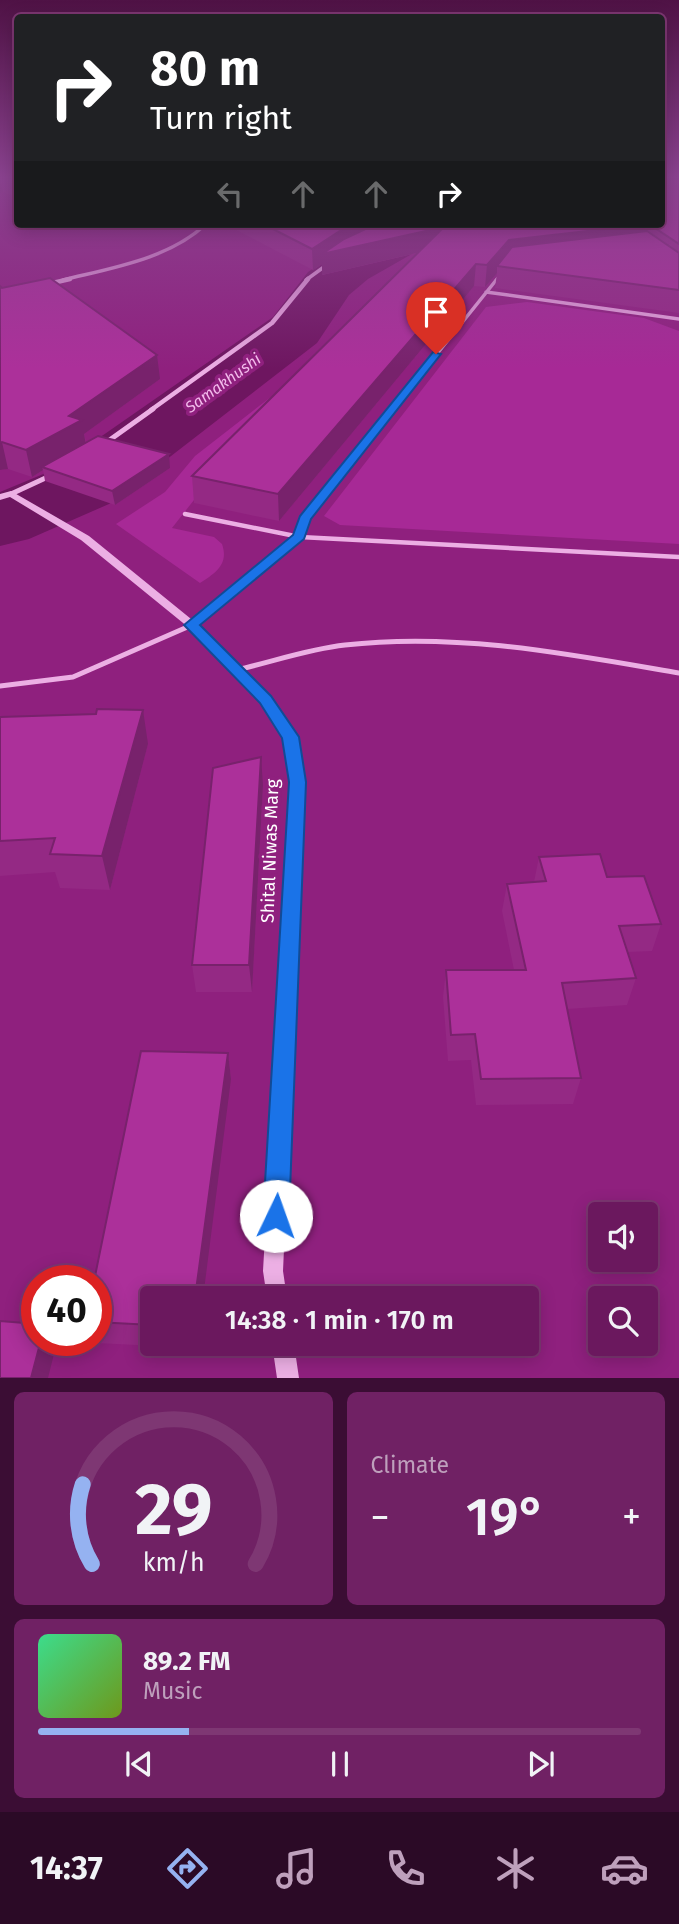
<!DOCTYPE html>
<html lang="en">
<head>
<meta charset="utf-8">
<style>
	:root { --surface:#6b185e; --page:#702164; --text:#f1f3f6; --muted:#bea0bc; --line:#7e3773; --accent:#95b2f1 }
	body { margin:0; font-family:"Fira Sans",sans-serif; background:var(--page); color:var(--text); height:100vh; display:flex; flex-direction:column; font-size:26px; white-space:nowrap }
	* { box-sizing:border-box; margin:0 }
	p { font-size:23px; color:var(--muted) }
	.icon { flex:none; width:38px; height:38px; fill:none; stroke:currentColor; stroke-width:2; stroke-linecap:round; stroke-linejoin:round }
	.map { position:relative; height:1378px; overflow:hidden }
	.panel { display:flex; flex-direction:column; gap:14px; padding:14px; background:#3b0d34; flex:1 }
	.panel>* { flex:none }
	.hud { position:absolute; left:14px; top:14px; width:651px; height:214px; border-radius:7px; box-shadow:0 4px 18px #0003,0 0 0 2px var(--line); background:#202124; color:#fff; overflow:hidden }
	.buttons { position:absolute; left:588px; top:1202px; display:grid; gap:14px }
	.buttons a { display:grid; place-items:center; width:70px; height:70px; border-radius:7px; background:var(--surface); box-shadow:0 4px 18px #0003,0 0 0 2px var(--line); font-size:35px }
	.speed { position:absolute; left:21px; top:1265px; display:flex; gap:14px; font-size:35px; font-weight:700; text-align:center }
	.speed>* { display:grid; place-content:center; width:91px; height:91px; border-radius:50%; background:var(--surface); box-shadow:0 4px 18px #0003,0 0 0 2px var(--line); line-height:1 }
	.speed .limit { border:10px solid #d22; background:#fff; color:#111 }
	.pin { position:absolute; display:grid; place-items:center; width:60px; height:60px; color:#fff; margin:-72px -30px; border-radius:50% 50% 50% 0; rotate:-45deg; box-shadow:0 0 7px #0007 }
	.pin .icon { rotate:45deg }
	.me { position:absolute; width:77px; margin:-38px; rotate:3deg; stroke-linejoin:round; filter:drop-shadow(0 0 5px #0008) }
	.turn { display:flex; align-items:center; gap:24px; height:147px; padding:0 21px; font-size:32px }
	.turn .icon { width:91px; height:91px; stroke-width:2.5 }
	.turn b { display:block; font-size:49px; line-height:60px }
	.lanes { display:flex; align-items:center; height:66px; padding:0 21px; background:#0003; justify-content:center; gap:35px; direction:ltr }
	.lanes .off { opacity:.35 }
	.big { font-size:52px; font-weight:600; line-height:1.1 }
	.panel .card { flex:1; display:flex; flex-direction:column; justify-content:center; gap:10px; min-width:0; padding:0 24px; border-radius:10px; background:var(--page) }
	.panel .dial { align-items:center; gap:0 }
	.dial svg { height:182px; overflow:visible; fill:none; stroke:var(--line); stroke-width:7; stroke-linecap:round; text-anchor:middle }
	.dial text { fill:var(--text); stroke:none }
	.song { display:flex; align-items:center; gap:21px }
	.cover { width:84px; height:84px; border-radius:10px; background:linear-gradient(135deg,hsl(150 70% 55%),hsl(80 70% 35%)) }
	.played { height:7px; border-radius:4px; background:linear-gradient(90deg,var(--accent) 25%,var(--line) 25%) }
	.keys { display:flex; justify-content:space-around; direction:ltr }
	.heat { display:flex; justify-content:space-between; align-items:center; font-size:38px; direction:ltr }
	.panel .tiles { flex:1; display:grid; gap:14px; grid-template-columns:1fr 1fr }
	.card:last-child { grid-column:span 2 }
	.trip { position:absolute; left:140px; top:1286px; width:399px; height:70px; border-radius:7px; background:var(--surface); box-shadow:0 4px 18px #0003,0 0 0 2px var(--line); font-weight:600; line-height:70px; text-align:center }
	.tabs { display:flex; height:112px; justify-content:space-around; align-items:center; background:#2b0a26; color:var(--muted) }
	.tabs .icon { width:49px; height:49px }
	.tabs .current { color:var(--accent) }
	.tabs b { font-size:32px; color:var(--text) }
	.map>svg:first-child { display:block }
	.green { fill:#a72996 }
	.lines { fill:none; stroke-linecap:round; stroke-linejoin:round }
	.river { fill:#6e1660; fill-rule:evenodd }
	.service-far3 { stroke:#ecafe4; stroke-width:2.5 }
	.service-far2 { stroke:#ecafe4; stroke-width:3.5 }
	.service-far1 { stroke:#ecafe4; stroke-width:4.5 }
	.service { stroke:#ecafe4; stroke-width:5 }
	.minor-far2 { stroke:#ecafe4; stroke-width:3.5 }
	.minor-far1 { stroke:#ecafe4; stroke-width:4.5 }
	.minor { stroke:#ecafe4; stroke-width:5 }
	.tertiary { fill:#ecafe4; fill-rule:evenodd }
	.wall { fill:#942984 }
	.shaded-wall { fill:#78226c }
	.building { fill:#ac309a; stroke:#78226c; stroke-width:2 }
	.route { fill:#1a73e8; stroke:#114b97; stroke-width:2 }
	.labels { text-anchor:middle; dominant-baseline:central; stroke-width:7; stroke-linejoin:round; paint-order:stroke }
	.far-water-label { font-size:16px; font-style:italic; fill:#f3bbec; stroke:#8f207e }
	.street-label { font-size:18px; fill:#fff; stroke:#8f207e }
</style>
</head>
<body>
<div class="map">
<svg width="679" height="1378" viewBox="0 0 679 1378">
	<rect width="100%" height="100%" fill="#8f207e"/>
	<path class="green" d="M527 302 644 318 679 331V544L340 525 324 516 486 307Z
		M281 389 172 528 214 537 222 544C229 564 216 573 200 583L116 524 165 492 195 456Z"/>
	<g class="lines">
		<path class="river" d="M392 224H455L447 234 368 279 349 295 317 343 109 504 29 539 0 546V492L53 470 273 317 308 272 330 257Z"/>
		<path class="service-far3" d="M496 280 499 276"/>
		<path class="service-far2" d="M486 292 679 319
			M392 410 497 279"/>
		<path class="service-far1" d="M185 514 300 537 679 557
			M253 575 300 537 305 519 393 409"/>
		<path class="service" d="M236 670C272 662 308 649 345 645 457 632 569 654 679 673
			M0 686 73 677 192 625 255 573"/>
		<path class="minor-far2" d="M63 280C111 268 169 259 206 224
			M306 280 328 264"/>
		<path class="minor-far1" d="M48 284 70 279
			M151 410 272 323 308 279"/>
		<path class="minor" d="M104 444 153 409
			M11 494 52 475"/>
		<path class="tertiary" d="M11 491 89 536 196 623 269 697 295 734 305 782 283 1271 287 1298H267L263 1271 291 782 284 737 261 703 188 627 81 540 10 497 0 500V494Z
			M272 1344H294L299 1378H277Z"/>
	</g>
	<path class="wall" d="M0 176H18V198L3 192 0 193Z
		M662 176H679V313L495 288 497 273 485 287 474 286 279 521 194 503 192 476 417 253 322 275V264L313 270 225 224H662Z
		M2 288 160 379 84 434 86 442 170 468 115 505 45 481 43 470 32 477 8 469 0 470Z
		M0 717 148 744 110 890 60 888 55 872 0 876Z
		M263 785 252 992H196L192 965Z
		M539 857 607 877 661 924 652 951 628 952 636 978 627 1005 567 1009 581 1078 573 1104 476 1105 471 1060 448 1061 443 997 446 970H514L502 911 507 884 534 882Z
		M228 1053 231 1079 152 1298V1344H197V1348L96 1343 95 1340H96V1281Z"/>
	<path class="shaded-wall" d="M0 178 3 192 0 193Z
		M356 224H398L444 227 442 247 322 275V264L313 270 312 249 340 231Z
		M649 224 645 244 497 266V273L485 287 487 265 509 240Z
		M476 264 474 286 279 521 278 494Z
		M157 355 160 379 84 434 86 445 42 467 43 470 32 477 26 450 69 416Z
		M2 442 8 469 0 470V443Z
		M169 454 170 468 115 505 112 491Z
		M143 710 148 744 110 890 102 856Z
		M261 757 263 785 252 992 249 965Z
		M228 1053 231 1079 203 1298H195Z
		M41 1340H53L56 1346 48 1378H31Z"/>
	<path class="building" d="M7 176H18V181Z
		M662 176 665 179H679V244L649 224H662Z
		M263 224H356L340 231 312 249Z
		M376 224H649L509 240 487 265 476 264 278 494 192 476 444 227 322 254 344 239Z
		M647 231 679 253V290L497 266 512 247Z
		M50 278 157 355 69 416 82 420 26 450 2 442 0 443V286L2 288Z
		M98 436 169 454 112 491 42 467Z
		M97 709 143 710 102 856 50 854 55 838 0 841V717L96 714Z
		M261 757 249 965H192L213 768Z
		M600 854 607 877 644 876 661 924 619 926 636 978 562 983 581 1078 481 1079 475 1034 451 1035 446 970H526L507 884 546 881 539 857Z
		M141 1051 228 1053 195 1298H152V1325L96 1322V1281H94Z
		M0 1321 37 1324V1340H41L31 1378H0Z"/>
	<linearGradient id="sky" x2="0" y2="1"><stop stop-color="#4f1245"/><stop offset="0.48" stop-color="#8a428f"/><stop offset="1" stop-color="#8a428f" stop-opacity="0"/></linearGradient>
	<rect width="679" height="369" fill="url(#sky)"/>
	<path class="route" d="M433 352 441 354 311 519 304 539 200 625 271 696 299 737 306 782 289 1216 285 1225 276 1229 267 1225 263 1216 289 782 282 738 260 703 184 625 293 535 300 516Z"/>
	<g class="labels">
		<g class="far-water-label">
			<text transform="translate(223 383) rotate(-36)">Samakhushi</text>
		</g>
		<g class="street-label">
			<text transform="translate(270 851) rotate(-88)">Shital Niwas Marg</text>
		</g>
	</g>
</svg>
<div class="buttons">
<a><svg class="icon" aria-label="sound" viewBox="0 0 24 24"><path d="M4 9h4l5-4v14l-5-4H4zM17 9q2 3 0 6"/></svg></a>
<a><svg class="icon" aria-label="search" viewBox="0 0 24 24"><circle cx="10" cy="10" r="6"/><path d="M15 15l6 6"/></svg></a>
</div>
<div class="speed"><div class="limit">40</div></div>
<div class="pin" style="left:436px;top:354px;background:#d93025"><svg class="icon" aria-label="arrive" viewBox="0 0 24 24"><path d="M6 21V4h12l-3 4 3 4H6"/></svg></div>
<svg class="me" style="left:276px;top:1216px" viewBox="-20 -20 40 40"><circle r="19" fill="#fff"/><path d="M0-13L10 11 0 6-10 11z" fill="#1a73e8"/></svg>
<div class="trip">14:38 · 1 min · 170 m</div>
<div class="hud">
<div class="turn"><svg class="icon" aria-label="right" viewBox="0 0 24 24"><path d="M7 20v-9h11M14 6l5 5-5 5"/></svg><div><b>80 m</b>Turn right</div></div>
<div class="lanes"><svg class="icon off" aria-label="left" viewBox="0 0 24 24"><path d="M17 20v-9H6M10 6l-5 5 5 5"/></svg><svg class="icon off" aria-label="ahead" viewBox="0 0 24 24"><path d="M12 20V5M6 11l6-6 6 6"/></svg><svg class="icon off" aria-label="ahead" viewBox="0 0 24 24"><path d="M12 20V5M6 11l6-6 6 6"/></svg><svg class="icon" aria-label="right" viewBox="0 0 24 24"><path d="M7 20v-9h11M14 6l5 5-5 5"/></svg></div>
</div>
</div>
<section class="panel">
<div class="tiles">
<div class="card dial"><svg viewBox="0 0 100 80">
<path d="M14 69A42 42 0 1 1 86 69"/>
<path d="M14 69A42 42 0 0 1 10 34" stroke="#95b2f1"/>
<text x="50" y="56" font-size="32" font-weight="700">29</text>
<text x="50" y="72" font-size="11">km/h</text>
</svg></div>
<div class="card"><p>Climate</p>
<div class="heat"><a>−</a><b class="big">19°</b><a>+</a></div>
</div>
<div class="card">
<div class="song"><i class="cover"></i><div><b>89.2 FM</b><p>Music</p></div></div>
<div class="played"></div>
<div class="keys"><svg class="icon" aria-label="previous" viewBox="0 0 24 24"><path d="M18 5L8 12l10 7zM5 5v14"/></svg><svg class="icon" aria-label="pause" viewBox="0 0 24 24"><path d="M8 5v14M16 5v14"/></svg><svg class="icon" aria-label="next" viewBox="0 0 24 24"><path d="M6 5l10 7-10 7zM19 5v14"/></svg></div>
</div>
</div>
</section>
<nav class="tabs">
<b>14:37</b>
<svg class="icon current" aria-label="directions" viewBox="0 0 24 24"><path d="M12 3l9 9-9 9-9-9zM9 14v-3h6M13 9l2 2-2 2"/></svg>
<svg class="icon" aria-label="music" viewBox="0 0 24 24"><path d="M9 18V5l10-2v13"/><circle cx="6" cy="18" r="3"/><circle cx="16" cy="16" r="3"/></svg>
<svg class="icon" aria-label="phone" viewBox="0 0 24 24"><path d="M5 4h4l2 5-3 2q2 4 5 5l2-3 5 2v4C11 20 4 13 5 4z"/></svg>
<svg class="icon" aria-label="climate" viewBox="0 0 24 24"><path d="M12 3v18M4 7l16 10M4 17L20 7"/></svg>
<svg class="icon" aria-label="car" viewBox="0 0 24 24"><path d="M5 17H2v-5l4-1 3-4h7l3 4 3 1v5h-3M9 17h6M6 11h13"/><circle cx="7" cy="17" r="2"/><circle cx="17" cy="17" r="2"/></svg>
</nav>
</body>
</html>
